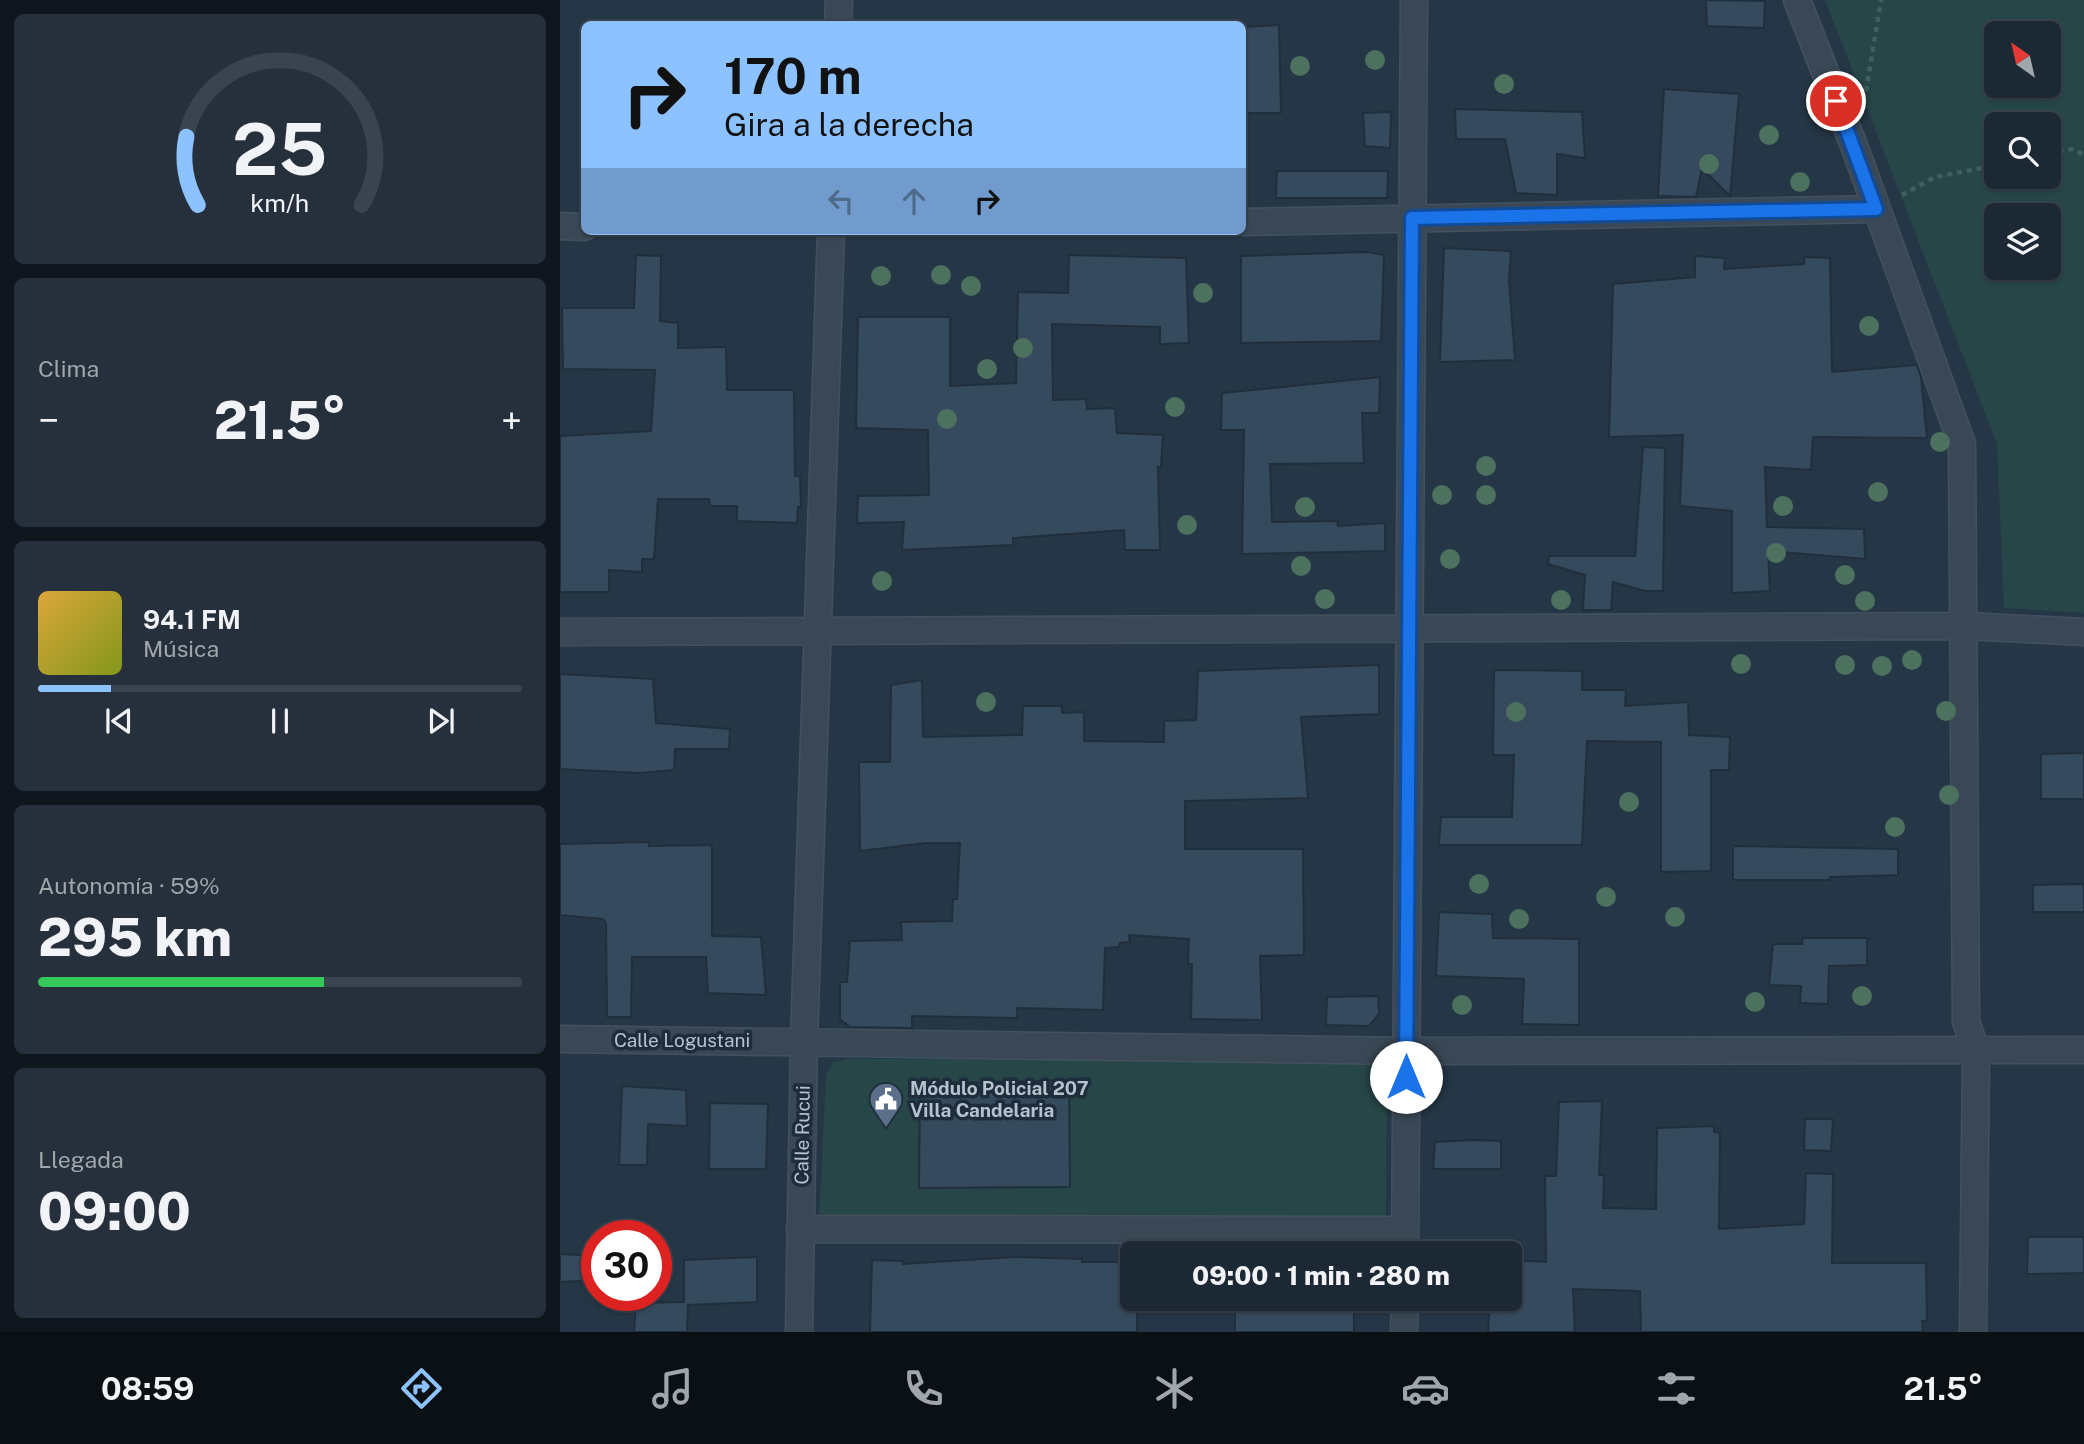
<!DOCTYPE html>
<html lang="es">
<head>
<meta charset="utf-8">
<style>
	:root { --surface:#1c2834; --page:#25303c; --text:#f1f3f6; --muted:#a0a6ac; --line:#3a444f; --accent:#8cc2ff }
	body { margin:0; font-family:"Public Sans",sans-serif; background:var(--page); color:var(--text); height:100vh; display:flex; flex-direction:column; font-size:26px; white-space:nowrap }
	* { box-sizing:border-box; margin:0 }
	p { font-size:23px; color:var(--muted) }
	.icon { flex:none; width:38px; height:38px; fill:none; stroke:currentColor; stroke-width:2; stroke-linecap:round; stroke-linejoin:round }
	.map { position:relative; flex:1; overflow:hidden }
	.side { display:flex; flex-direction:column; gap:14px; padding:14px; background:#0f161d; width:560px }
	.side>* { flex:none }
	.banner { position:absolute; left:21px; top:21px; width:665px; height:214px; border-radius:10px; box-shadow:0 2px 5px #0004,0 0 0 2px var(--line); background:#8cc2ff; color:#111; overflow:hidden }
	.needle { width:46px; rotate:326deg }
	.controls { position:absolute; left:1424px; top:21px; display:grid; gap:14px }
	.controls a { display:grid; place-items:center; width:77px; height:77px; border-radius:10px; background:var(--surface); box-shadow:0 2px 5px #0004,0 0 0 2px var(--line); font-size:35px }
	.speed { position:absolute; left:21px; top:1220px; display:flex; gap:14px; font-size:35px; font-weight:700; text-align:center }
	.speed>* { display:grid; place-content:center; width:91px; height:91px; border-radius:50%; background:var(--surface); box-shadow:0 2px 5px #0004,0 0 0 2px var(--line); line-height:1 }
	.speed .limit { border:10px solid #d22; background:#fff; color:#111 }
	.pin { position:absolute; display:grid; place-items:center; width:60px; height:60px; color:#fff; margin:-30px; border:4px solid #fff; border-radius:50%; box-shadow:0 2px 7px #0007 }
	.me { position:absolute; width:77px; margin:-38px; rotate:0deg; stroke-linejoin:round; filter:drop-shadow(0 0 5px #0008) }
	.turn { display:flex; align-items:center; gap:24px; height:147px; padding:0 28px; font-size:32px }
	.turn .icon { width:91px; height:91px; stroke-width:2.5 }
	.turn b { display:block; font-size:49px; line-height:60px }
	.lanes { display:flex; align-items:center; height:66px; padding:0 28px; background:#0003; justify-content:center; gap:35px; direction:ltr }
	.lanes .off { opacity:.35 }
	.big { font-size:52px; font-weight:800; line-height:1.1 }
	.side .tile { flex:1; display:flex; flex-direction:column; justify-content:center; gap:10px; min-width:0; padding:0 24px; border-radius:10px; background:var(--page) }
	.side .dial { align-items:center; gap:0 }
	.dial svg { height:182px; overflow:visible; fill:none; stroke:var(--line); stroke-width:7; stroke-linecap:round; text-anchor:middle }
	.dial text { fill:var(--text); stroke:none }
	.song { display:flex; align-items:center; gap:21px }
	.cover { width:84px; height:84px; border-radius:10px; background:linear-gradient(135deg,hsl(40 70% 55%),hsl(70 70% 35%)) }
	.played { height:7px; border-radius:4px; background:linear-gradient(90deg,var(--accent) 15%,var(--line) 15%) }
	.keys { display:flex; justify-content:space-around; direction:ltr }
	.heat { display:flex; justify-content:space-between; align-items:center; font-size:38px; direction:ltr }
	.charge { height:10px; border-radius:5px; background:linear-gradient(90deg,#34c759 59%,var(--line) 0) }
	.trip { position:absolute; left:560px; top:1241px; width:402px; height:70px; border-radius:10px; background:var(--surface); box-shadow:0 2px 5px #0004,0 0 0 2px var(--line); font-weight:800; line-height:70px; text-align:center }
	.menu { display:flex; height:112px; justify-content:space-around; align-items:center; background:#0b1015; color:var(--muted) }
	.menu .icon { width:49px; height:49px }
	.menu .selected { color:var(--accent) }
	.menu b { font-size:32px; color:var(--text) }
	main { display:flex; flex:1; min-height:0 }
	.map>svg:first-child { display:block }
	.green { fill:#274647; fill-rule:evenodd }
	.building { fill:#364a5d; stroke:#202f3d; stroke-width:2 }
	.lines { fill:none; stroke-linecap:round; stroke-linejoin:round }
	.street-casing { stroke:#43515f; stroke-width:29 }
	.path { stroke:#405f5e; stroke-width:4.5; stroke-dasharray:5 5; stroke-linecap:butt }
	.street { stroke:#3a4856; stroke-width:26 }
	.tree { fill:#4c715f }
	.route-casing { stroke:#114b97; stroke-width:18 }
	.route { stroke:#1a73e8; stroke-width:12 }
	.labels { text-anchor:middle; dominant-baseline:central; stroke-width:7; stroke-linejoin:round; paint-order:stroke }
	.street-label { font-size:19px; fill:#b7c2cf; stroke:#1e2d3b }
	.poi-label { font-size:19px; font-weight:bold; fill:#b7c2cf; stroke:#1e2d3b; text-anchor:start }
</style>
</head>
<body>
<main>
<section class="side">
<div class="tile dial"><svg viewBox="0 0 100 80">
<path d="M14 69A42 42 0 1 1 86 69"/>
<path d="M14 69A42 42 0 0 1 9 39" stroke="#8cc2ff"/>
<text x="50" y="56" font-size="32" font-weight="700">25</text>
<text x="50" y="72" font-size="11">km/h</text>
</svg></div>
<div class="tile"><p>Clima</p>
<div class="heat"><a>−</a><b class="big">21.5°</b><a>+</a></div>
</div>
<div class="tile">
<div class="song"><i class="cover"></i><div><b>94.1 FM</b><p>Música</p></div></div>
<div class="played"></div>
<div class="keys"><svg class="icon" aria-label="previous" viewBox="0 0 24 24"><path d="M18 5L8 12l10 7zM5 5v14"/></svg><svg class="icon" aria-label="pause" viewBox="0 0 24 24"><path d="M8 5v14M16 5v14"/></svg><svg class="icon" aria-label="next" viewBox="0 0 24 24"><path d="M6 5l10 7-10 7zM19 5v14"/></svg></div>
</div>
<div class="tile"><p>Autonomía · 59%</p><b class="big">295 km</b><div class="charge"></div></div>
<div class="tile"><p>Llegada</p><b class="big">09:00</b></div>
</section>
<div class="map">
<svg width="1524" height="1332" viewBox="0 0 1524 1332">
	<rect width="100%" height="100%" fill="#253646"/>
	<path class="green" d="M1265 0H1524V613L1444 608 1437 444ZM1437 33H1489V86H1437ZM1437 124H1489V177H1437ZM1437 215H1489V268H1437Z
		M803 1056 815 1062 827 1081 826 1221 259 1218 266 1075 273 1062 287 1059Z"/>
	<path class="building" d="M1146 0 1205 1 1204 28 1147 26Z
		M719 25 721 113H682V27Z
		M1104 89 1179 94 1170 196 1142 168 1136 197 1098 196Z
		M895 109 1022 112 1025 158 997 154V195L956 193 945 139H896Z
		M831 112 830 148 805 146 803 113Z
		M717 171H828L827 198H716Z
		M884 248 951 251 949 280 955 360 880 362Z
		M807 252 824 255 821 341 681 343V256Z
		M76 255 101 256 100 321 118 323V348L166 347 167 390H234L235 476H240L241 507H238L237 523 177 521V506H150L149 499H98L94 559H82V572L49 570V592H0V436L91 431 95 370 3 369 2 308H74Z
		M509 255 626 258 629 343 600 344V327L492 324 493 400 526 399 527 409 555 408 557 433 603 435 601 467H598L600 550H565L564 530 453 538V545L342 550 344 522 297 523 298 496 369 495 368 430 296 428 298 317H390V386L456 383 458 292 508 293Z
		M1135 256 1165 258 1164 269 1244 264V257L1270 258 1272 372 1357 365 1361 377 1367 438 1253 437 1251 470 1205 467 1207 527 1304 529 1305 559 1208 551 1210 591 1172 593V511L1120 506 1123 435 1049 437 1053 284 1135 277Z
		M820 377 819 413H802L804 463 710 464 712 522 777 521 778 526 825 523V551L682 554 684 430H661L662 393Z
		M1083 447 1105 448 1103 591H1085L1053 582 1051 610H1023L1025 575 988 564 989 556H1075Z
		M819 665V714L741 717 748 798 625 801V849H743L744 955 700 956 702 1020 631 1019 632 964H628L629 939 569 935 570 942 560 943 559 947 545 948 543 1010 457 1008V1018L352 1016V1028L290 1027 280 1019V982H287L290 941 342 940 341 922 392 921 393 899H397L400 843H366L300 851 299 762H330L331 685 362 680 363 737 462 735 463 706H502V713L524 712V741L604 742V721L636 720 638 671Z
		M934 670 1022 671V690H1066L1065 706 1128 702 1129 735 1170 737 1169 770H1151V871L1101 872V742L1027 741 1022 845H879L881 817H952L954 755H933Z
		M0 674 93 679 96 723 170 729 169 749H115L114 770 80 773 0 769Z
		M1524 753V799H1481V754Z
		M89 842V846L152 845V936L201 937 206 995 148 993 146 957H72L71 1017H47L46 923 43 919 0 915V844Z
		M1173 846 1338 849V875L1270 877V880H1173Z
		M1524 884V912H1473V885Z
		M879 912 932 914 933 938 1019 939V1025L962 1024 964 979 876 976Z
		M1243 938H1307V965L1269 966 1268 1004 1240 1003 1241 986 1209 985 1213 944H1242Z
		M818 996 819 1014 809 1026 766 1025 767 997Z
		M509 1080 510 1187 359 1188 360 1084Z
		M62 1086 126 1090 127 1126 88 1124 87 1165H59Z
		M1042 1101 1039 1175H1044L1043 1208 1096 1209 1097 1128 1154 1126V1132L1160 1133 1159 1229 1244 1224 1246 1173 1273 1174 1272 1263H1366L1367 1321H1362L1363 1332H1081L1080 1291 1013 1289 1015 1332H928L930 1298H950V1260L986 1262 985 1176H996L999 1102Z
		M150 1103 208 1104 206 1169H149Z
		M1245 1119H1273L1271 1151 1244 1150Z
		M914 1140 941 1141V1169H873L875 1142Z
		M1468 1237H1524V1273L1467 1274Z
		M0 1254 37 1256V1280L0 1282Z
		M197 1257V1302L128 1305 127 1332H74L76 1303 124 1302V1260Z
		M455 1257 522 1259V1262H572V1298H577V1332H310L312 1260 343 1261V1264Z
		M675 1298H794V1332H675Z"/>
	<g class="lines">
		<defs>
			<path id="street" d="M1237 0 1296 151 1402 444 1406 1021 1416 1051 1413 1332
				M278 24 279 0
				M682 222 1316 209
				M0 226 24 227
				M0 632 1406 626 1524 632
				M0 1039 846 1051 1524 1050
				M240 1229 845 1230
				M845 1253 854 0
				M239 1332 244 1041 271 231
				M844 1332 845 1298"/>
		</defs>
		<use href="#street" class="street-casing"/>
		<path class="path" d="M1306 91 1321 0
			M1489 154 1512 149 1524 155
			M1342 195 1375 177 1437 165"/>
		<use href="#street" class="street"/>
	</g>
	<g class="tree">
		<circle cx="815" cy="60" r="10"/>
		<circle cx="740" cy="66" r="10"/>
		<circle cx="944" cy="84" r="10"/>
		<circle cx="1209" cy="135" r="10"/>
		<circle cx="1149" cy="164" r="10"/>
		<circle cx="1240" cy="182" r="10"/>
		<circle cx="381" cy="275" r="10"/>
		<circle cx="321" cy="276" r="10"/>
		<circle cx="411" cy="286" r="10"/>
		<circle cx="643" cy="293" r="10"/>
		<circle cx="1309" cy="326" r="10"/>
		<circle cx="463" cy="348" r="10"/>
		<circle cx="427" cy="369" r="10"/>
		<circle cx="615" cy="407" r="10"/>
		<circle cx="387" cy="419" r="10"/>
		<circle cx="1380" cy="442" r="10"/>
		<circle cx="926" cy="466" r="10"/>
		<circle cx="1318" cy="492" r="10"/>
		<circle cx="882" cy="495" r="10"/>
		<circle cx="926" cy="495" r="10"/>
		<circle cx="1223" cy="506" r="10"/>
		<circle cx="745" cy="507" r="10"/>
		<circle cx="627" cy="525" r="10"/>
		<circle cx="1216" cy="553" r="10"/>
		<circle cx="890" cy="559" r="10"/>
		<circle cx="741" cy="566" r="10"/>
		<circle cx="1285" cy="575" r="10"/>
		<circle cx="322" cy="581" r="10"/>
		<circle cx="765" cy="599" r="10"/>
		<circle cx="1001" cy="600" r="10"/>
		<circle cx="1305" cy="601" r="10"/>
		<circle cx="1352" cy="660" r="10"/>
		<circle cx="1181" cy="664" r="10"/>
		<circle cx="1285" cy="665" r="10"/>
		<circle cx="1322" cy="666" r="10"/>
		<circle cx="426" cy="702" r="10"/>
		<circle cx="1386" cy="711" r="10"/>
		<circle cx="956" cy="712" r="10"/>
		<circle cx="1389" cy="795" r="10"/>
		<circle cx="1069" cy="802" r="10"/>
		<circle cx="1335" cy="827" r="10"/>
		<circle cx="919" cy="884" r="10"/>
		<circle cx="1046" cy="897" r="10"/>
		<circle cx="1115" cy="917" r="10"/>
		<circle cx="959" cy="919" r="10"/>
		<circle cx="1302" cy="996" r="10"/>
		<circle cx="1195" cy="1002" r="10"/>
		<circle cx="902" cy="1005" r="10"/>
	</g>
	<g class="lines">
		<defs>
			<path id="route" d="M846 1077 852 218 1316 209 1276 101"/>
		</defs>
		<use href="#route" class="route-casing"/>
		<use href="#route" class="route"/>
	</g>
	<defs>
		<symbol id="civic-pin" viewBox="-11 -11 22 30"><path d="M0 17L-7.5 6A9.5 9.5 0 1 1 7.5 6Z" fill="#5c6f8a" stroke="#1e2d3b"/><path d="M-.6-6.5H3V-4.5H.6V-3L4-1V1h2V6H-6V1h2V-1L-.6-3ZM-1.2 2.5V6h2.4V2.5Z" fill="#fff"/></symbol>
	</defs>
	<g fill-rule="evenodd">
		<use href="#civic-pin" x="307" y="1080" width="38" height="52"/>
	</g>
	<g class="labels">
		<g class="street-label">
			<text x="122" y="1040">Calle Logustani</text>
			<text transform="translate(242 1135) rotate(-89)">Calle Rucui</text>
		</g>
		<g class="poi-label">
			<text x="350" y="1088">Módulo Policial 207<tspan x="350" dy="22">Villa Candelaria</tspan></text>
		</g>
	</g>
</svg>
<div class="controls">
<a><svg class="needle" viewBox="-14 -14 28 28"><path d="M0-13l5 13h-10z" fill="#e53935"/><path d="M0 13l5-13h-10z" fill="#a0a6ac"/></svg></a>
<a><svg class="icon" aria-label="search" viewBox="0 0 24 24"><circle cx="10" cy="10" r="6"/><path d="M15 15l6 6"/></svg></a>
<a><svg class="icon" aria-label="layers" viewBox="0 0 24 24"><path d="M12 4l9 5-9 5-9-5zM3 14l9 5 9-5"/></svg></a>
</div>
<div class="speed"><div class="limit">30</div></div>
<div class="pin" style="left:1276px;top:101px;background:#d93025"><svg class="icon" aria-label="arrive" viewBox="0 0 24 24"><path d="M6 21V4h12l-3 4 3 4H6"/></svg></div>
<svg class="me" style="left:846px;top:1077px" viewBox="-20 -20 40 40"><circle r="19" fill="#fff"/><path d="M0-13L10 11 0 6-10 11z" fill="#1a73e8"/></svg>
<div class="trip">09:00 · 1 min · 280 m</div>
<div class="banner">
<div class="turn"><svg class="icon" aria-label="right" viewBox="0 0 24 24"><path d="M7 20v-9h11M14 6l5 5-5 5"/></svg><div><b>170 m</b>Gira a la derecha</div></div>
<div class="lanes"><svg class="icon off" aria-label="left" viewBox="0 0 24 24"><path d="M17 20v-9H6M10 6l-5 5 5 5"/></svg><svg class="icon off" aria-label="ahead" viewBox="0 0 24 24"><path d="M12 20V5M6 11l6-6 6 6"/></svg><svg class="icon" aria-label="right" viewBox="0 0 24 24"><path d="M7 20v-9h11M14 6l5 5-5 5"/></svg></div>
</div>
</div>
</main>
<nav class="menu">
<b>08:59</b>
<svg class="icon selected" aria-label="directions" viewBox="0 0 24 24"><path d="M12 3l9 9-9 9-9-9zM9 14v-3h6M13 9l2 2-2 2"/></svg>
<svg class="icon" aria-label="music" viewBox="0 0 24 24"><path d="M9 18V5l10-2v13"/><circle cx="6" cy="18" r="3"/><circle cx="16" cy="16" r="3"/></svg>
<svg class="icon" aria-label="phone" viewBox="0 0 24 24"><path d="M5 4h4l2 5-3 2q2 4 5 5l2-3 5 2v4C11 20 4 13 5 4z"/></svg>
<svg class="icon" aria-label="climate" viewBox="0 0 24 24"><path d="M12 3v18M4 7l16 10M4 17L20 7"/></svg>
<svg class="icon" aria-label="car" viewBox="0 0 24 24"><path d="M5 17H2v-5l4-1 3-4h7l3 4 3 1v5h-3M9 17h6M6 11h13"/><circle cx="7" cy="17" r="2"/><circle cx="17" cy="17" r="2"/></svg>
<svg class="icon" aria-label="filters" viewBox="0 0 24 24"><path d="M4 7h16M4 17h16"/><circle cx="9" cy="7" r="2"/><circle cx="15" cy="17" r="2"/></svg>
<b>21.5°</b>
</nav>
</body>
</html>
